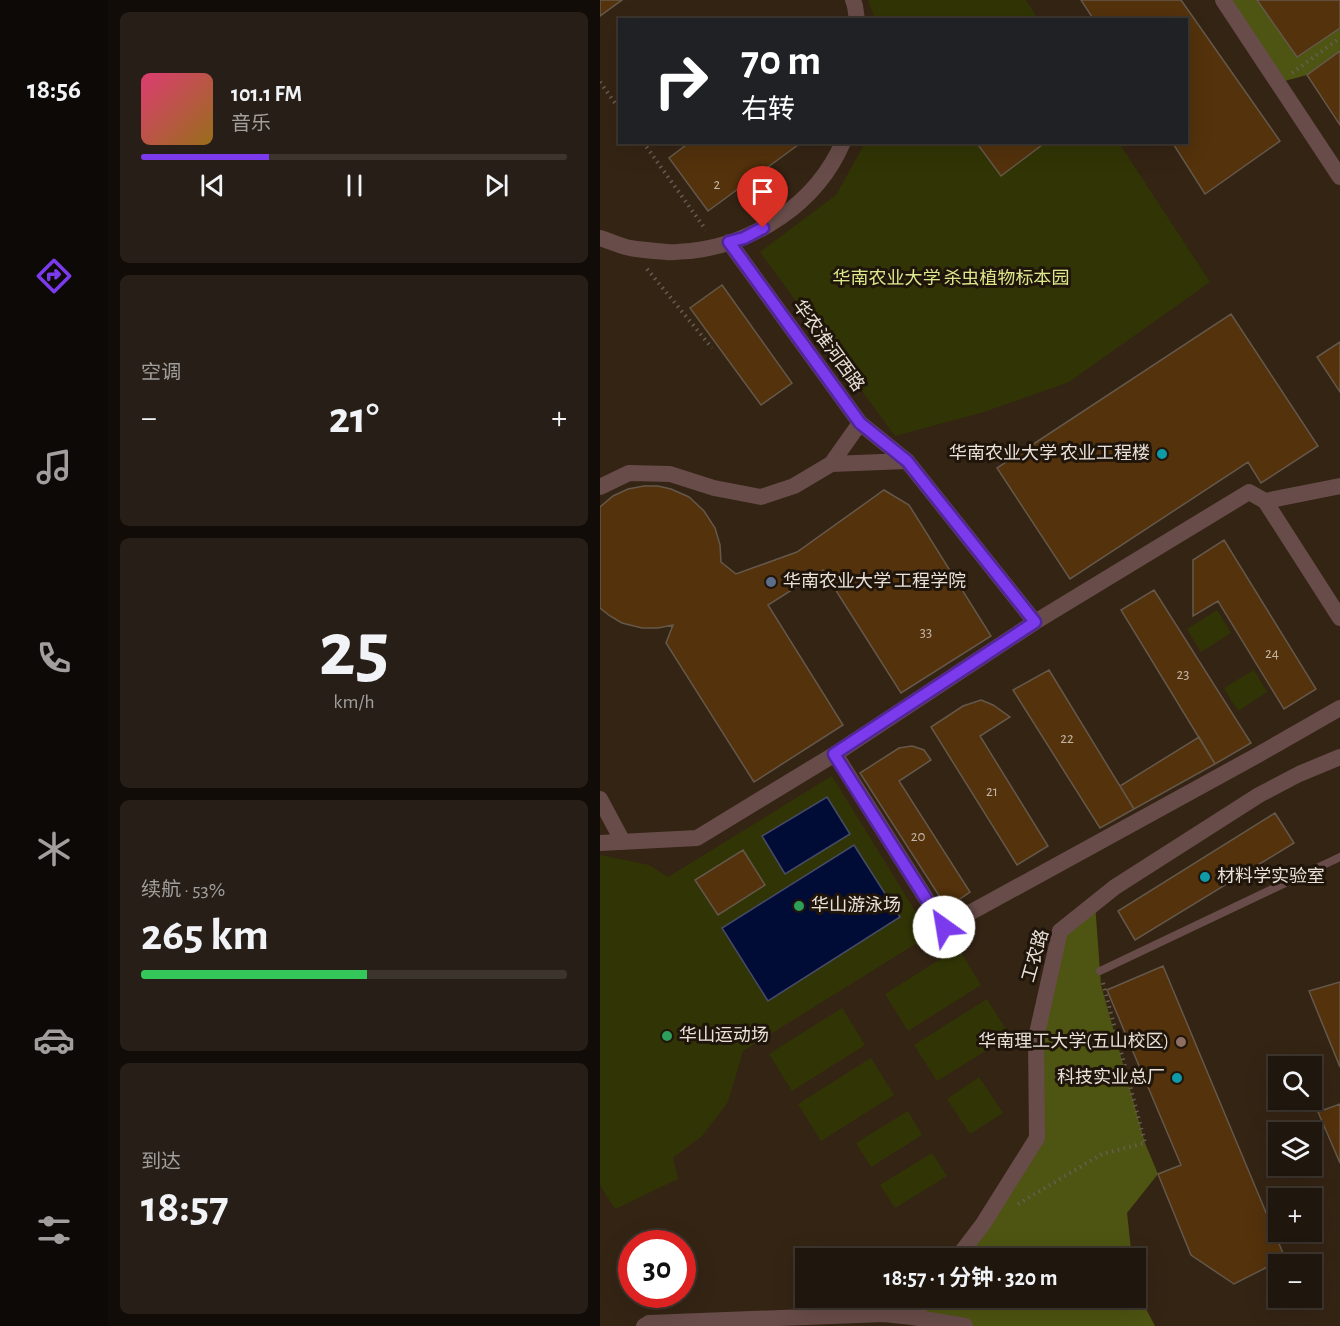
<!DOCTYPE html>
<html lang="zh">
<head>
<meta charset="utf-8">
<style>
	:root { --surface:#1f160e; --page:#271f17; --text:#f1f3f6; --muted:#a19f9e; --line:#3c352e; --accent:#7c3aed }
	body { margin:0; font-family:"Alegreya Sans","Noto Sans SC",sans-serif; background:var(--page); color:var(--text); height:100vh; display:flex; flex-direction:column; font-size:22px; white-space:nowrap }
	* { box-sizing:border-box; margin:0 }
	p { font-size:20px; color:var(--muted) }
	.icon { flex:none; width:33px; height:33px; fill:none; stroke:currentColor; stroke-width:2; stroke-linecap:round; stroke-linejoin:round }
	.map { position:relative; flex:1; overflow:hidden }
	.side { display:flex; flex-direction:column; gap:12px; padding:12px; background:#110c08; width:492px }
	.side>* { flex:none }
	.guide { position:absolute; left:18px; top:18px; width:570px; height:126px; border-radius:0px; box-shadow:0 6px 24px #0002,0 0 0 2px var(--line); background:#202124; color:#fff; overflow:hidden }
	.fabs { position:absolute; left:668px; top:1056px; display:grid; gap:12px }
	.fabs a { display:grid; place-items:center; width:54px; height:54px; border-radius:0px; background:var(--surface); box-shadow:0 6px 24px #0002,0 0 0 2px var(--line); font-size:30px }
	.speed { position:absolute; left:18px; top:1230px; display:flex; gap:12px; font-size:30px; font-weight:700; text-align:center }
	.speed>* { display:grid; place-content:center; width:78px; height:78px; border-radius:50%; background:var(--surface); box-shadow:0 6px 24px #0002,0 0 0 2px var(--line); line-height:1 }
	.speed .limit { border:9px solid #d22; background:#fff; color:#111 }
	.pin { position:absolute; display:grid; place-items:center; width:51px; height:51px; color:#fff; margin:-62px -26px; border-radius:50% 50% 50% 0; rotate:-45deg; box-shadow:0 0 6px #0007 }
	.pin .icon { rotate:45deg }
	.me { position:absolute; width:66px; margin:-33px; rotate:328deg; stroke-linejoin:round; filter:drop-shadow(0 0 4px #0008) }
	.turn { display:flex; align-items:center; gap:21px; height:126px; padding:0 24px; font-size:27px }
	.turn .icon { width:78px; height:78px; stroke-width:2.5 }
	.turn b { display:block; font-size:42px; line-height:51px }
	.big { font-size:45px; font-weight:700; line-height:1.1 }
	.side .widget { flex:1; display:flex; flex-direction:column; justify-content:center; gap:9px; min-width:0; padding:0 21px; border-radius:9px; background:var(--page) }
	.side .dial { align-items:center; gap:0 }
	.dial b { font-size:78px; line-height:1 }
	.song { display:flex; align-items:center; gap:18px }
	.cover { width:72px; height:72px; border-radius:9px; background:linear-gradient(135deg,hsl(340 70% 55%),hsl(40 70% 35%)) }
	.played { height:6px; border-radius:3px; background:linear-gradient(90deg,var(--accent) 30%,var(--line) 30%) }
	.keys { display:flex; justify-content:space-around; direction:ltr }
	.heat { display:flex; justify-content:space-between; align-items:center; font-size:33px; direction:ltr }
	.charge { height:9px; border-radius:4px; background:linear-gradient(90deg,#34c759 53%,var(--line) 0) }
	.trip { position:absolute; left:195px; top:1248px; width:351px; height:60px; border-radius:0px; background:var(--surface); box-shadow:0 6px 24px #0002,0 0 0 2px var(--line); font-weight:700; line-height:60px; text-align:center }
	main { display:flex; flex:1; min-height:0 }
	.dock { display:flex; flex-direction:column; width:108px; justify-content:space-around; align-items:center; background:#0c0906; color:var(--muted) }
	.dock .icon { width:42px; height:42px }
	.dock .on { color:var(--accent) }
	.dock b { font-size:27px; color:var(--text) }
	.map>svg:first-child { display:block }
	.built { fill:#342414; fill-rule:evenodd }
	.green { fill:#313505 }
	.forest { fill:#4e5411 }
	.water { fill:#000c36; stroke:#464c67; stroke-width:1.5 }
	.building { fill:#53320c; stroke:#65584b; stroke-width:1.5 }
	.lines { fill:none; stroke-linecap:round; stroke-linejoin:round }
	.path { stroke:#675d54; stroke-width:4; stroke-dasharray:1.5 4.5; stroke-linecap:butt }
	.lane { stroke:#684c49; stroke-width:8 }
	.street { stroke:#684c49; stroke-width:16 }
	.route-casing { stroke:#51269a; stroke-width:15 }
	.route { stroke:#7c3aed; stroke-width:10 }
	.culture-dot { fill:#0f9aa8; stroke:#20150a; stroke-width:2 }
	.service-dot { fill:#5c6f8a; stroke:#20150a; stroke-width:2 }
	.leisure-dot { fill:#2e9e5b; stroke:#20150a; stroke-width:2 }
	.education-dot { fill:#8d6e63; stroke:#20150a; stroke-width:2 }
	.labels { text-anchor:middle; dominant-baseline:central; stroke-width:6; stroke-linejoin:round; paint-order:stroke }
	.number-label { font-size:15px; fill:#c4b5a6 }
	.park-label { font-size:18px; fill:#dce88b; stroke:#20150a }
	.street-label { font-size:18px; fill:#e9e1da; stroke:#20150a }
	.poi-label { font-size:18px; fill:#e9e1da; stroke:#20150a; text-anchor:start }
</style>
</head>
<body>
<main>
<nav class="dock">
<b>18:56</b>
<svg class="icon on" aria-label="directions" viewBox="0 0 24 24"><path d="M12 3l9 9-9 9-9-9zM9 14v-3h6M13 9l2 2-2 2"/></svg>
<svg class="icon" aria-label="music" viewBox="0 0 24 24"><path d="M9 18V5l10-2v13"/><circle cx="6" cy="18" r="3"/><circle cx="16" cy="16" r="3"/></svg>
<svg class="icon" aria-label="phone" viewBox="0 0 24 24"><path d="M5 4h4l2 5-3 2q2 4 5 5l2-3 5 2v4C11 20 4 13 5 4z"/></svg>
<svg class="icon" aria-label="climate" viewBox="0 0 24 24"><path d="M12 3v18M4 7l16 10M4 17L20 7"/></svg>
<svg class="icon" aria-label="car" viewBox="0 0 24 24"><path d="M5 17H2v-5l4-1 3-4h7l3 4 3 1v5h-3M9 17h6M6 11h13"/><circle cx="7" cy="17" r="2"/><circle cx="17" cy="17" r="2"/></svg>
<svg class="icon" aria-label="filters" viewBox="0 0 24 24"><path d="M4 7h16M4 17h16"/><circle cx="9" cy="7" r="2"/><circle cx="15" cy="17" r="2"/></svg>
</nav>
<section class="side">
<div class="widget">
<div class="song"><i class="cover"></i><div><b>101.1 FM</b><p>音乐</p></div></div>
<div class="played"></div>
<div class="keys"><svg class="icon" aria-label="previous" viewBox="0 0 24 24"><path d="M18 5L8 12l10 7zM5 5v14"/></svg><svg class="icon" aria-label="pause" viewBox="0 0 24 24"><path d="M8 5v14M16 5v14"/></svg><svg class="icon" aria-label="next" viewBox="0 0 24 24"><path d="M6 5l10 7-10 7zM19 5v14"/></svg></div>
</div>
<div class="widget"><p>空调</p>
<div class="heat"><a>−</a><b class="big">21°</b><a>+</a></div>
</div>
<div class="widget dial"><b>25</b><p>km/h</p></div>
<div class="widget"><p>续航 · 53%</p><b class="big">265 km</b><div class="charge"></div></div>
<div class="widget"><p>到达</p><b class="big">18:57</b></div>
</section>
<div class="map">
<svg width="740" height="1326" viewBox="0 0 740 1326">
	<rect width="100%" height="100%" fill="#291e13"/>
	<path class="built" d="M0 0H740V1326H0ZM20 20H586V142H20ZM678 1066H711V1100H678ZM678 1132H711V1166H678ZM678 1198H711V1232H678ZM32 1244H82V1294H32ZM206 1258H536V1298H206ZM678 1264H711V1298H678Z"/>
	<path class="green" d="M268 0H426L438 19H275Z
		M265 143H519L610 282 469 382 384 412 295 436 160 252 236 195Z
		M617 610 631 633 601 652 587 629Z
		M654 670 667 692 638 711 624 688Z
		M232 776 330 935 143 1051 128 1102 102 1136 73 1158 78 1179 15 1209 0 1185V855L49 865 68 877Z
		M358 948 381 985 308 1031 285 994Z
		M387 999 410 1036 337 1081 314 1045Z
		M242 1008 265 1045 192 1091 169 1054Z
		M271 1058 294 1095 221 1141 198 1104Z
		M379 1077 403 1113 370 1134 347 1099Z
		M308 1111 322 1135 271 1167 256 1143Z
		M332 1153 347 1176 295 1208 280 1185Z"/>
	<path class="forest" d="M623 0H657L697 57 740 28V51L707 75 677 83Z
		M495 903 501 985 545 1143 558 1174 527 1213 532 1258H353L437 1138 436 1038 460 931Z
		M536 1290 555 1326H365L312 1317 325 1298H536Z"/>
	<path class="water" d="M227 797 250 834 185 874 162 836Z
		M254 845 300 917 168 1001 122 928Z"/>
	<path class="building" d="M0 0H22L0 16Z
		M481 0H581L680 141 605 194 572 142H586V20H494Z
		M657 0H740V28L697 57Z
		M657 0H740V28L697 57Z
		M740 51V125L707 75Z
		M90 142H202L108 211 69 158Z
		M376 142H440L442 145 401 176Z
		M122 285 192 383 161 405 90 308Z
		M631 314 718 446 661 483 648 462 470 579 397 468Z
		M740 342V392L717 357Z
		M44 486H58L71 489 89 497 104 511 115 528 120 545 121 562 136 574 197 552 284 490 309 505 391 636 301 693 223 570 168 605 243 725 154 782 66 643 73 625 58 628H42L22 623 10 616 0 608V507L13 496 28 489Z
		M624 540 716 689 684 709 618 601 593 616V560Z
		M554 590 651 743 615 764 521 610Z
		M449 670 534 809 500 828 413 690Z
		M381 700 393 705 410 717 380 736 448 846 417 865 331 727 363 706Z
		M599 737 615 764 534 809 520 786Z
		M312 746 324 750 331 760 299 781 370 892 347 908 260 773 299 748Z
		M675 813 694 843 535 940 518 911Z
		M143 850 165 885 118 915 95 880Z
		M563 966 685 1258 634 1284 591 1255 558 1174 581 1165 507 990Z
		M740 982V1067L709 991Z
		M740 1104V1163L718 1112Z"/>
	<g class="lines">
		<path class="path" d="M692 73 740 38
			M0 82 20 110
			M43 142 106 230
			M47 269 112 348
			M418 1204 502 1154 545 1143 503 983"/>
		<path class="lane" d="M500 971 740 857"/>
		<path class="street" d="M253 0 255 6 257 20
			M623 0 740 177
			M0 238C10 241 20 246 30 248 42 250 55 251 67 252 74 253 82 251 90 251 155 244 217 203 243 142
			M129 242 260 423 307 461 435 622
			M231 464 307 461
			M0 487 29 473 70 474 114 488 161 497 194 486 231 464 260 423
			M665 501 740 618
			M235 754 344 927 656 756 740 708
			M0 799 23 842
			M0 843 97 838 235 754 435 622 649 492 665 501 740 486
			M357 1258 383 1224 437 1138 436 1038 460 931 515 887 659 795 699 774 740 757
			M312 1317 327 1298
			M44 1326 49 1323 284 1314 312 1317 365 1326"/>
	</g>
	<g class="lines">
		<defs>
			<path id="route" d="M163 228 144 238 129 242 260 423 307 461 435 622 234 754 344 927"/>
		</defs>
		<use href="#route" class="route-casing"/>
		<use href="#route" class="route"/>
	</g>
	<g class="culture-dot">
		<circle cx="562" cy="454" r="6"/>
		<circle cx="605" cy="877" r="6"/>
		<circle cx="577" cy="1078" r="6"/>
	</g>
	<circle class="service-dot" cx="171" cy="582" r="6"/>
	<g class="leisure-dot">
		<circle cx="199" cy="906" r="6"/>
		<circle cx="67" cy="1036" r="6"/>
	</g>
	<circle class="education-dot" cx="581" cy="1042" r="6"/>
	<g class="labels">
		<g class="number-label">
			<text x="117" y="184">2</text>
			<text x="326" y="632">33</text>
			<text x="672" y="653">24</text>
			<text x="583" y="674">23</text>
			<text x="467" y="738">22</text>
			<text x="392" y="791">21</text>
			<text x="318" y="836">20</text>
		</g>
		<g class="park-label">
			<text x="351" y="279">华南农业大学 杀虫植物标本园</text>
		</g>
		<g class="street-label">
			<text transform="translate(228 346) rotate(54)">华农淮河西路</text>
			<text transform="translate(436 956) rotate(-74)">工农路</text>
		</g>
		<g class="poi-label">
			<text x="550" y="454" text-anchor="end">华南农业大学 农业工程楼</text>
			<text x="183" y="582">华南农业大学 工程学院</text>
			<text x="617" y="877">材料学实验室</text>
			<text x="211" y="906">华山游泳场</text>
			<text x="79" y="1036">华山运动场</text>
			<text x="569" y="1042" text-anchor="end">华南理工大学(五山校区)</text>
			<text x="565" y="1078" text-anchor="end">科技实业总厂</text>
		</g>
	</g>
</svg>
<div class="fabs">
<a><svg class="icon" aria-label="search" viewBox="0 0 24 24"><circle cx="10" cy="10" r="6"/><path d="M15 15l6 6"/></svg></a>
<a><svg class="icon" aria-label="layers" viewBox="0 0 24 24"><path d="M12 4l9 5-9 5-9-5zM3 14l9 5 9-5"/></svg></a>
<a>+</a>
<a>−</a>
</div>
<div class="speed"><div class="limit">30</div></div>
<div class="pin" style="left:163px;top:228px;background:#d93025"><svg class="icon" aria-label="arrive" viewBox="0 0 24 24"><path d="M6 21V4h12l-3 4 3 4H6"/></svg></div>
<svg class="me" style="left:344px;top:927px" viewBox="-20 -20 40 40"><circle r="19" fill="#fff"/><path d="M0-13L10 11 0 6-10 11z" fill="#7c3aed"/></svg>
<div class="trip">18:57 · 1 分钟 · 320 m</div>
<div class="guide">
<div class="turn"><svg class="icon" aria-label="right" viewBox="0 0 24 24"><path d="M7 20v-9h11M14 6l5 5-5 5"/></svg><div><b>70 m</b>右转</div></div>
</div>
</div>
</main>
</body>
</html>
